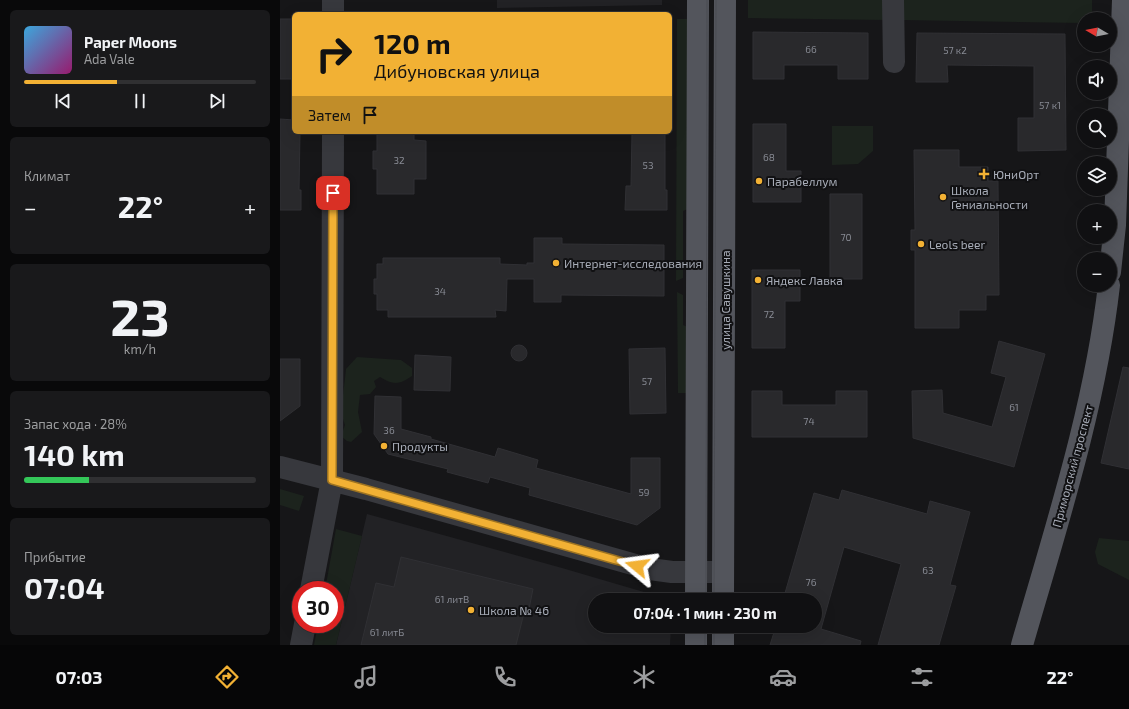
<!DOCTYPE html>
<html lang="ru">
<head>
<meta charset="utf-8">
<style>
	:root { --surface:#101012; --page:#19191b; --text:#f1f3f6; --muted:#9c9d9f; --line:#303032; --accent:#f2b134 }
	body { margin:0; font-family:"Exo 2",sans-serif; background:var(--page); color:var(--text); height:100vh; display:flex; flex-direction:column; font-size:15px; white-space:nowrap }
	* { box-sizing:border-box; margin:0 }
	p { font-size:13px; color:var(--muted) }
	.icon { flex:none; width:22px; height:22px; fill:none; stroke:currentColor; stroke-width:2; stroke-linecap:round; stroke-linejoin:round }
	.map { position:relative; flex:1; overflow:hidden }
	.details { display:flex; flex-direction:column; gap:10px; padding:10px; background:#09090a; width:280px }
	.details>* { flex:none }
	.banner { position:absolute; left:12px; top:12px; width:380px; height:122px; border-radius:6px; box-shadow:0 4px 16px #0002,0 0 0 1px var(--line); background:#f2b134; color:#111; overflow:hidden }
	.needle { width:26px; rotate:280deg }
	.buttons { position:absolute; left:797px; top:12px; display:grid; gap:8px }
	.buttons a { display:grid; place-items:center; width:40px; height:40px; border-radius:50%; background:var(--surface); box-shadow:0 4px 16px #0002,0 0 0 1px var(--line); font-size:20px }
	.speed { position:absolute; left:12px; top:581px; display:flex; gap:8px; font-size:20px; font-weight:700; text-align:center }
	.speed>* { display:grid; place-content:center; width:52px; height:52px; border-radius:50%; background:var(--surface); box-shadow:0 4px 16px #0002,0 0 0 1px var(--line); line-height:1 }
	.speed .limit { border:6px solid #d22; background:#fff; color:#111 }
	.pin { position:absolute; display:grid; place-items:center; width:34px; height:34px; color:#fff; margin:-17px; border-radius:8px; box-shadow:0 2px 6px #0006 }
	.me { position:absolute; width:44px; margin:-22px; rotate:286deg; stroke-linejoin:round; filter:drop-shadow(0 0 3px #0008) }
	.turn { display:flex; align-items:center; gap:14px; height:84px; padding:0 16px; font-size:18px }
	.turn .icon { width:52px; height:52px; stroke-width:2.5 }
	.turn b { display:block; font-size:28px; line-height:34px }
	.then { display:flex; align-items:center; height:38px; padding:0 16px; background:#0003; gap:8px; font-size:15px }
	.big { font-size:30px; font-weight:700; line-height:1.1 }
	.details .tile { flex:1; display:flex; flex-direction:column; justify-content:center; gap:6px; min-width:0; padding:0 14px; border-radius:6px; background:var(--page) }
	.details .dial { align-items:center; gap:0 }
	.dial b { font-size:52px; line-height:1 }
	.song { display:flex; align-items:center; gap:12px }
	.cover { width:48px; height:48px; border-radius:6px; background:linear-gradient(135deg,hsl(200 70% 55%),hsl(320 70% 35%)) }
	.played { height:4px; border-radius:2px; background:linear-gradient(90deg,var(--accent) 40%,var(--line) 40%) }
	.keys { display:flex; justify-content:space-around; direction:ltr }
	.heat { display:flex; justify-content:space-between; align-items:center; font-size:22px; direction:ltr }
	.charge { height:6px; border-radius:3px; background:linear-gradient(90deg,#34c759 28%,var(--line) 0) }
	.trip { position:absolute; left:308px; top:593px; width:234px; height:40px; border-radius:20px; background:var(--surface); box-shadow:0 4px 16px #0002,0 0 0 1px var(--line); font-weight:700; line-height:40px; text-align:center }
	.tab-bar { display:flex; height:64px; justify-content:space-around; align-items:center; background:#060607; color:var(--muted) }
	.tab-bar .icon { width:28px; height:28px }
	.tab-bar .selected { color:var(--accent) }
	.tab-bar b { font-size:18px; color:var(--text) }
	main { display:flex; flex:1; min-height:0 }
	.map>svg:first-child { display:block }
	.built { fill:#222225 }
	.green { fill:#1c231d }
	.building { fill:#29292c; stroke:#303034 }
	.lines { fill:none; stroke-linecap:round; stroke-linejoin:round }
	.minor { stroke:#37383d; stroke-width:22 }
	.major { stroke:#53555c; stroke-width:22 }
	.tram { stroke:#4a4c52; stroke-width:1 }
	.route-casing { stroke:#9d7322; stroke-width:10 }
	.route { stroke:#f2b134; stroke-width:7 }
	.poi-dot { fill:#f2b134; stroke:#111113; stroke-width:1.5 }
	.labels { text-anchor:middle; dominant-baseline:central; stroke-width:4; stroke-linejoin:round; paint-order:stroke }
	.number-label { font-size:10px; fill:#888b94 }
	.poi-label { font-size:12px; fill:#a8adb8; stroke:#111113; text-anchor:start }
	.street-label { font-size:12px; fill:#a8adb8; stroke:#111113 }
</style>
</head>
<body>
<main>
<section class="details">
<div class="tile">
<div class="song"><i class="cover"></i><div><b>Paper Moons</b><p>Ada Vale</p></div></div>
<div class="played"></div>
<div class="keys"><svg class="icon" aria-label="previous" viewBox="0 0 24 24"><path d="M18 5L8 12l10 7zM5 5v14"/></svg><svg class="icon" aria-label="pause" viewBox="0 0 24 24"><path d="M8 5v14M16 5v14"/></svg><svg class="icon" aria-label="next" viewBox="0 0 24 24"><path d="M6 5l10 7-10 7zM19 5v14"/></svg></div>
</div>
<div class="tile"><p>Климат</p>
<div class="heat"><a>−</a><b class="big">22°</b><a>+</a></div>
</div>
<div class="tile dial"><b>23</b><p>km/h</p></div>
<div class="tile"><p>Запас хода · 28%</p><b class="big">140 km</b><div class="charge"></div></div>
<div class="tile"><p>Прибытие</p><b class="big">07:04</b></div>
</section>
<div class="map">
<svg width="849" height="645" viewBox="0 0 849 645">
	<rect width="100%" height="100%" fill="#161618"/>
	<path class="built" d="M217 0H382V5L217 8Z
		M87 514 282 568 391 600H315V626H391L390 645H56Z"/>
	<path class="green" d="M468 0H605L606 20 468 18Z
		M621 0H812V19H804V23L621 20Z
		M397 19H410V208L403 211V278L396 281Z
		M552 126H593V151L578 164 552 165Z
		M397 292 403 295V325L410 328 409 393H398Z
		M77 357 121 360 132 368V376C119 385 113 385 100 377L94 381 96 387 90 394 80 395 78 412 82 432 71 442 67 441 61 436 65 425 61 413 66 369Z
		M0 489 24 496 19 511 0 505Z
		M56 529 82 536 56 645H34L38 624H55V590H45Z
		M819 538 849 541V580L818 564 815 552Z"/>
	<path class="building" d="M0 19H14V79H0Z
		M473 32 588 33V79H558V65H504V79H473Z
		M637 33 785 34 786 150 738 151V118H754V66L667 65 668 82H636Z
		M0 119 14 120V132H20L19 190H21V210H0Z
		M473 124H506V171H521V202H473Z
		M97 132H134V140L146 141V179H134V194H97V169H93V151H97Z
		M352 132H385V190H387V210H345L346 186H351Z
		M634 150H679V167H708V181H718L719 295H706V310H679V328H635V250H631V230H635Z
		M550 194H582V279H550Z
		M254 238H282V244L384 245V296L281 295V302H254V279H227L226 311 215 310 216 317H108V310H97V294H94V279H97V264H103V258H220V264L247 265V263H254Z
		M472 270H520V301H505V348H472Z
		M719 341 765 354 734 467 633 438 632 391 662 390 663 413 712 427 726 377 711 373Z
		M231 353a8 8 0 1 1 16 0a8 8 0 1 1-16 0Z
		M385 348 386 413 350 414 349 349Z
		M135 355 171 357 170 391 134 390Z
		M0 359H20V406L0 421Z
		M843 367 849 368V469L821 463Z
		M472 391H502V405H556V391H587V437H472Z
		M95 396 121 397V429L151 437V439L215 457 218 448 258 460 256 468 351 494V458H380V508L357 525 249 495 250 488 210 477 208 483 167 472 168 469 108 454 94 434Z
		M562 490 647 514 650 501 690 512 670 585 676 586 659 645H598L621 564 564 547 541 629 581 641 580 645H490L496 626H535V600H503L534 493 559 500Z
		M121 557 253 589 249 609H245L236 645H81L96 583 114 587Z"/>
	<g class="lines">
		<path class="minor" d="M53 0V14
			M613 0 614 62
			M0 467 86 489 370 569 392 572H443
			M31 590 52 480 53 132
			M21 645 25 624"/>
		<path class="major" d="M830 272 835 225 843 0
			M416 600 418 0
			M443 600 445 0
			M416 645V626
			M443 645V626
			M742 645C776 527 815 408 829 285"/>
		<path class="tram" d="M426 600 427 0
			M434 600 436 0
			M425 645V626
			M434 645V626"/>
	</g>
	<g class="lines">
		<defs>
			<path id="route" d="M53 193 52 480 357 566"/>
		</defs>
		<use href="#route" class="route-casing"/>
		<use href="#route" class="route"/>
	</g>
	<g class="poi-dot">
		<path d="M702 168h4v4h4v4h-4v4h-4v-4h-4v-4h4z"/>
		<circle cx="479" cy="181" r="4"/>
		<circle cx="663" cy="197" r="4"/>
		<circle cx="641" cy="244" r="4"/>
		<circle cx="276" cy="263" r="4"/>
		<circle cx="478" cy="280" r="4"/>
		<circle cx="104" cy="446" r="4"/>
		<circle cx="191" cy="610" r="4"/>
	</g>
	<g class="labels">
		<g class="number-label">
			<text x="531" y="49">66</text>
			<text x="675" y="50">57 к2</text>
			<text x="770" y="105">57 к1</text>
			<text x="489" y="157">68</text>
			<text x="119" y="160">32</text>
			<text x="368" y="165">53</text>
			<text x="566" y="237">70</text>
			<text x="160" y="291">34</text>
			<text x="489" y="314">72</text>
			<text x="367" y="381">57</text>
			<text x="734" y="407">61</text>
			<text x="529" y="421">74</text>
			<text x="109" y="430">36</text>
			<text x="364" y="492">59</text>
			<text x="648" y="570">63</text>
			<text x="531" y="582">76</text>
			<text x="172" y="599">61 литВ</text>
			<text x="107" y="632">61 литБ</text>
		</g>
		<g class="poi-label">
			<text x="713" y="174">ЮниОрт</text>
			<text x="487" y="181">Парабеллум</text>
			<text x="671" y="190">Школа<tspan x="671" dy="14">Гениальности</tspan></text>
			<text x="649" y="244">Leols beer</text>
			<text x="284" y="263">Интернет-исследования</text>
			<text x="486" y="280">Яндекс Лавка</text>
			<text x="112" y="446">Продукты</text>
			<text x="199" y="610">Школа № 46</text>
		</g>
		<g class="street-label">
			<text transform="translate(445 300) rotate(-90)">улица Савушкина</text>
			<text transform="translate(792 466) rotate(-75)">Приморский проспект</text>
		</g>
	</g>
</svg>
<div class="buttons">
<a><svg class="needle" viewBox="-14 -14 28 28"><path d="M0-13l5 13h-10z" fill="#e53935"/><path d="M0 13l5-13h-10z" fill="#9c9d9f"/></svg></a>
<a><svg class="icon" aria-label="sound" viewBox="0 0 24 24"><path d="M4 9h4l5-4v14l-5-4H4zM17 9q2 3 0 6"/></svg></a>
<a><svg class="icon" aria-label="search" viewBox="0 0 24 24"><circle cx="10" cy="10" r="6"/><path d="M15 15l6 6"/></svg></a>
<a><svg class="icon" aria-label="layers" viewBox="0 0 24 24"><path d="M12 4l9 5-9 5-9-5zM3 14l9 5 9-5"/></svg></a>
<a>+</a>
<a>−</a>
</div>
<div class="speed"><div class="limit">30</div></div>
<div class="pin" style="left:53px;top:193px;background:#d93025"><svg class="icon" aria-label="arrive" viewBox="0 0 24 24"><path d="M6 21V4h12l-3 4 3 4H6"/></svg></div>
<svg class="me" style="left:357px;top:566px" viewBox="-20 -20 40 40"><path d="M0-17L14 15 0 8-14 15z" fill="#f2b134" stroke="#fff" stroke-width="4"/></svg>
<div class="trip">07:04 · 1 мин · 230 m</div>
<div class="banner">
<div class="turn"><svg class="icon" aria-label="right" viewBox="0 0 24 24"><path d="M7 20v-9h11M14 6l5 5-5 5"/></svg><div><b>120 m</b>Дибуновская улица</div></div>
<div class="then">Затем<svg class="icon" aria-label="arrive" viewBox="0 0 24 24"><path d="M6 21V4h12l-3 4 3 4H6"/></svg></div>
</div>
</div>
</main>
<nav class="tab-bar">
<b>07:03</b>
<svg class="icon selected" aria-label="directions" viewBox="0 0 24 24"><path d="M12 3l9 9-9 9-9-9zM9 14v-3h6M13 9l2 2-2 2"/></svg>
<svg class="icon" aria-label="music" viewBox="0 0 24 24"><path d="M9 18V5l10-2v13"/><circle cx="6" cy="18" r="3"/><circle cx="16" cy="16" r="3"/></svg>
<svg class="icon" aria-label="phone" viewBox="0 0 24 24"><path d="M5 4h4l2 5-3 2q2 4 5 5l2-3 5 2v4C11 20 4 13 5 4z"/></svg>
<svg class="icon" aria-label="climate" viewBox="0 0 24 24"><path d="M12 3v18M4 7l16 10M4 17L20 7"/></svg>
<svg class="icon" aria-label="car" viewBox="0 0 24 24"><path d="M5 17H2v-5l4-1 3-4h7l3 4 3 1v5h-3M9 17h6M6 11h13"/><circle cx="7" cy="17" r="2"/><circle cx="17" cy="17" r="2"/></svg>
<svg class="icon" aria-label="filters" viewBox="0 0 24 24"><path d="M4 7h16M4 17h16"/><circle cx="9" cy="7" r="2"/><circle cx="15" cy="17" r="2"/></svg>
<b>22°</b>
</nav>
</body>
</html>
